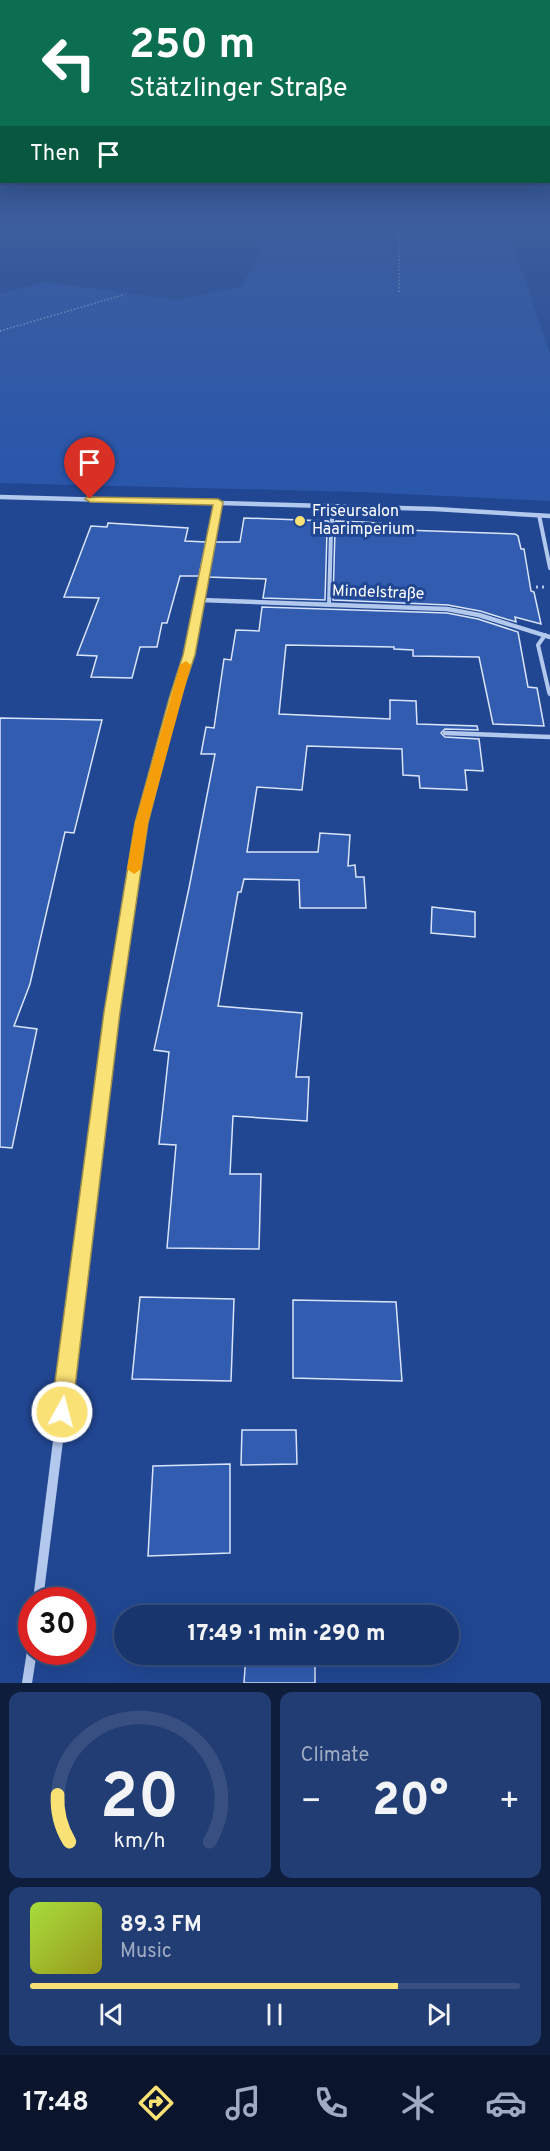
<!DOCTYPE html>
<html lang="en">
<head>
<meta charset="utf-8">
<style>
	:root { --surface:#19356e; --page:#223d73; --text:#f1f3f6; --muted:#9fabc2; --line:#375081; --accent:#fae175 }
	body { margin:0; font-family:Overpass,sans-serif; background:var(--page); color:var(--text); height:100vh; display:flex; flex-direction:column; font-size:22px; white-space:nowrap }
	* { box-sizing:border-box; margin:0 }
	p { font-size:20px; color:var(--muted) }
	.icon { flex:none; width:33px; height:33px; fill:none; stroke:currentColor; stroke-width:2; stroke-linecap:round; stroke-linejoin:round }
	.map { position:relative; height:1683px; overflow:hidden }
	.details { display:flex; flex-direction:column; gap:9px; padding:9px; background:#0e1d3c; flex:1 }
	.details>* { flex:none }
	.banner { position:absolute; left:0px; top:0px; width:550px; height:183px; box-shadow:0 6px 24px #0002,0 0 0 2px var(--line); background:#0b6e4f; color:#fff; overflow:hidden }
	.speed { position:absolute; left:18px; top:1587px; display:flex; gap:12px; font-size:30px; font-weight:700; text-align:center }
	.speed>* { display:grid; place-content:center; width:78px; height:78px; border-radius:50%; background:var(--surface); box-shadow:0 6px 24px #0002,0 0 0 2px var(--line); line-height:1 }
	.speed .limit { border:9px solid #d22; background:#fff; color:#111 }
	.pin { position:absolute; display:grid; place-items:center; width:51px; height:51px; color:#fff; margin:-62px -26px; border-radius:50% 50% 50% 0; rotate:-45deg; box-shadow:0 0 6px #0007 }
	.pin .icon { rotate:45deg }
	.me { position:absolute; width:66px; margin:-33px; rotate:7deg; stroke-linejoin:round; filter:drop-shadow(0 0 4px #0008) }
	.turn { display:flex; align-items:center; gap:21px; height:126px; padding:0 30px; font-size:27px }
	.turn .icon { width:78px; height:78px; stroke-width:2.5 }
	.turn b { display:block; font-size:42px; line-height:51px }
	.then { display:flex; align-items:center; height:57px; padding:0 30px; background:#0003; gap:12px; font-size:22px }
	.big { font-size:45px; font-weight:800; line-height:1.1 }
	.details .card { flex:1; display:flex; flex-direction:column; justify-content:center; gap:9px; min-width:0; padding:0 21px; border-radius:12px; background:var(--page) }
	.details .dial { align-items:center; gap:0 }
	.dial svg { height:156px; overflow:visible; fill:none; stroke:var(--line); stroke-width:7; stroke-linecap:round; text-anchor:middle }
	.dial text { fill:var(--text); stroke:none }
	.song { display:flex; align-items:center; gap:18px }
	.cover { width:72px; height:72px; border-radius:9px; background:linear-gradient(135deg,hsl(80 70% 55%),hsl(60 70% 35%)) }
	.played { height:6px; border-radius:3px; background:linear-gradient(90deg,var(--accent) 75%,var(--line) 75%) }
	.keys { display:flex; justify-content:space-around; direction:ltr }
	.heat { display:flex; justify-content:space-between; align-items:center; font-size:33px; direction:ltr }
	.details .tiles { flex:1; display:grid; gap:9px; grid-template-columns:1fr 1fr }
	.card:last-child { grid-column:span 2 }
	.trip { position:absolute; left:114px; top:1605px; width:345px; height:60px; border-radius:30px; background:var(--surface); box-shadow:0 6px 24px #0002,0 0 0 2px var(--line); font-weight:800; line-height:60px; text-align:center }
	.menu { display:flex; height:96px; justify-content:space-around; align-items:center; background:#0a152c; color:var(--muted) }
	.menu .icon { width:42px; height:42px }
	.menu .on { color:var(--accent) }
	.menu b { font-size:27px; color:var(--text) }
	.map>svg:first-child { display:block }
	.green { fill:#2b57ab }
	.building { fill:#315cb0; stroke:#d9e4fa; stroke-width:1.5 }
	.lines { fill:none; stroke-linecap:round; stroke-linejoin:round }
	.path-far1 { stroke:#b3c8ed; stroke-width:1.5; stroke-dasharray:1.5 2; stroke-linecap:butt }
	.path { stroke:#b3c8ed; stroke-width:3; stroke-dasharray:2 4; stroke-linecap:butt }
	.lane-far1 { stroke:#b3c8ed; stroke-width:4 }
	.lane { stroke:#b3c8ed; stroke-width:4.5 }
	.street-far3 { stroke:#b3c8ed; stroke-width:4.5 }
	.street-far2 { stroke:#b3c8ed; stroke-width:6 }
	.street-far1 { stroke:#b3c8ed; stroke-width:8 }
	.street { stroke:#b3c8ed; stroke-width:10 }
	.route { fill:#fae175; stroke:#a2924c; stroke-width:1.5 }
	.slow { fill:#f59e0b }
	.poi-dot { fill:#fae175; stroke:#214793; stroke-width:2 }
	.labels { text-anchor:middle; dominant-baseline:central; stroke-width:6; stroke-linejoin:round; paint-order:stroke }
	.far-poi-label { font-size:16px; fill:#fff; stroke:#214793; text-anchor:start }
	.far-street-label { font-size:16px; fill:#fff; stroke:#214793 }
</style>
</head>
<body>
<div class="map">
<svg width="550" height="1683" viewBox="0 0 550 1683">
	<rect width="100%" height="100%" fill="#214793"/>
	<path class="green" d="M236 224H506L550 354V501L360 492 0 483V294L45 282 178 300 242 286 263 247 251 241Z"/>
	<path class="building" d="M244 518 328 521 331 525 336 521 363 522 404 525V530L515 534 518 536 521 549H524L531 591 534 592 541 624 515 617 516 622 480 611 448 605 333 600 335 531 332 527 327 531 325 600 263 598 266 579 208 577 215 542H240Z
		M108 523 188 528 185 541 206 542 199 576H180L167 623H162L157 647H140L132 678 91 677 97 656 77 655 99 598 64 597 91 526 107 527Z
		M262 607 447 613 478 619 518 632 528 687 537 688 544 726 493 724 479 657 413 656V650L394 649V647L286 645 279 714 390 719V700L416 701 417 724 477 726 478 730 445 729 441 733 445 737 479 739 483 771 465 770 467 790 420 788 419 776 403 775 402 749 307 746 302 790 257 787 247 852H318L320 833 350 835 348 866 355 865 356 877H364L366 908H300L299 880 244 879 241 892H238L218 1006 302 1013 296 1077H309L307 1121 233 1116 230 1174H261L259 1249 167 1248 176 1145 159 1144 169 1052 154 1050 189 888 215 754H201L206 727 214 728 224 659 231 660 236 630 259 631Z
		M0 718 102 720 74 833 65 832 30 984 14 1026 37 1029 12 1148 0 1147Z
		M432 907 475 912V937L431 933Z
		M140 1297 234 1299 231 1381 132 1379Z
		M293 1300 396 1302 402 1381 293 1378Z
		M242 1430H296L297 1464 241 1465Z
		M230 1464V1553L148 1556 153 1466Z
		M246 1654H315V1683H244Z"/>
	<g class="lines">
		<path class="path-far1" d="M399 224V293
			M0 331 123 295"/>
		<path class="path" d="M536 587H546"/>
		<path class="lane-far1" d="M332 506V521
			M539 515 550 568
			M329 605 331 531
			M545 635 538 645 549 692"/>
		<path class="lane" d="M549 690 550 694
			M445 733 550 737"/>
		<path class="street-far3" d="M0 497 435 509 550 516
			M201 600 447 609 479 615 550 637
			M176 692 189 655 218 502"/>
		<path class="street-far2" d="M123 944 142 823 177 690"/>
		<path class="street-far1" d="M80 1267 123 942"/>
		<path class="street" d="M38 1600 80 1266
			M27 1683 32 1651"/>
	</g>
	<linearGradient id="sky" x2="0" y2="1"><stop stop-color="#122751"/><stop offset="0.49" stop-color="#3d5e9e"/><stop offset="1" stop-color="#3d5e9e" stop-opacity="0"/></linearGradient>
	<rect width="550" height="459" fill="url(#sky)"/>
	<path class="route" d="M87 497 218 499 223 502 195 655 180 699 148 823 120 1012 72 1412 69 1420 62 1423 54 1420 51 1412 104 1012 135 823 169 699 183 655 213 505 90 502 85 499Z"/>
	<path class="slow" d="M186 661 191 665 148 823 141 869 134 874 127 869 135 823 180 665Z"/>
	<circle class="poi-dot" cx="300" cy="521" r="6"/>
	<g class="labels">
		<g class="far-poi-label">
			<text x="312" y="512">Friseursalon<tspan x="312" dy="18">Haarimperium</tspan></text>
		</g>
		<g class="far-street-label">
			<text transform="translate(378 593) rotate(2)">Mindelstraße</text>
		</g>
	</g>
</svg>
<div class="speed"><div class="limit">30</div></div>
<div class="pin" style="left:90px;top:499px;background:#d93025"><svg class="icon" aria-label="arrive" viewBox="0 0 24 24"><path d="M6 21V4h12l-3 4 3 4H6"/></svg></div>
<svg class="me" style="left:62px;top:1412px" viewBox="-20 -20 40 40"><circle r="17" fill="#fae175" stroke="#fff" stroke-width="3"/><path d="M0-11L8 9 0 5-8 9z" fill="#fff"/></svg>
<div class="trip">17:49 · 1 min · 290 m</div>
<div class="banner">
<div class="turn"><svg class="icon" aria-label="left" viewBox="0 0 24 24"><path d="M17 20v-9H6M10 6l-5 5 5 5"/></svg><div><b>250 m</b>Stätzlinger Straße</div></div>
<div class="then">Then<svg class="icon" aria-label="arrive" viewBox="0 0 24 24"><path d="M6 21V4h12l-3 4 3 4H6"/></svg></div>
</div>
</div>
<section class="details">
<div class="tiles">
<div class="card dial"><svg viewBox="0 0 100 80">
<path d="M14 69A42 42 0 1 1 86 69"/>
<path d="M14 69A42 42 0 0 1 8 45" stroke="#fae175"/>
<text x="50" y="56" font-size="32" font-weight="700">20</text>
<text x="50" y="72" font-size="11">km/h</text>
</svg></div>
<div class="card"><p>Climate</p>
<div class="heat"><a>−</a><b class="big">20°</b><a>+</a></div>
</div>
<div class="card">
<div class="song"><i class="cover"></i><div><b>89.3 FM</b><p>Music</p></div></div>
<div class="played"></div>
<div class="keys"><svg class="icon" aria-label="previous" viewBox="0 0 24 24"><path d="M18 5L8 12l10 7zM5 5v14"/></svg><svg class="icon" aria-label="pause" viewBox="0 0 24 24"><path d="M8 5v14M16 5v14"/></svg><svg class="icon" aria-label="next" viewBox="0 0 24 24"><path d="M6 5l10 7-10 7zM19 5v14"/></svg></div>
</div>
</div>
</section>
<nav class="menu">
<b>17:48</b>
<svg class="icon on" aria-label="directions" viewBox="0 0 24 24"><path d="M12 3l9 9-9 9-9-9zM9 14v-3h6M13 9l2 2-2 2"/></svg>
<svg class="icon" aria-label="music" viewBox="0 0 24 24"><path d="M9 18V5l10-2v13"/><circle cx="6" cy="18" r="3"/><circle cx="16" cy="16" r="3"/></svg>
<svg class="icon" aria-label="phone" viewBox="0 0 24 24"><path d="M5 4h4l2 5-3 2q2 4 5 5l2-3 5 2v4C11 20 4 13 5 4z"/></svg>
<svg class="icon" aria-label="climate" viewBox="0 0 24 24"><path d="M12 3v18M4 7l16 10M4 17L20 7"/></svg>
<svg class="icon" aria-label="car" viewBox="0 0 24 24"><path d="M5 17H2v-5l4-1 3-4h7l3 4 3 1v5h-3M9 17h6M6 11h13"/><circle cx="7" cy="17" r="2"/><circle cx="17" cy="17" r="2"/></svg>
</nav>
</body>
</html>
